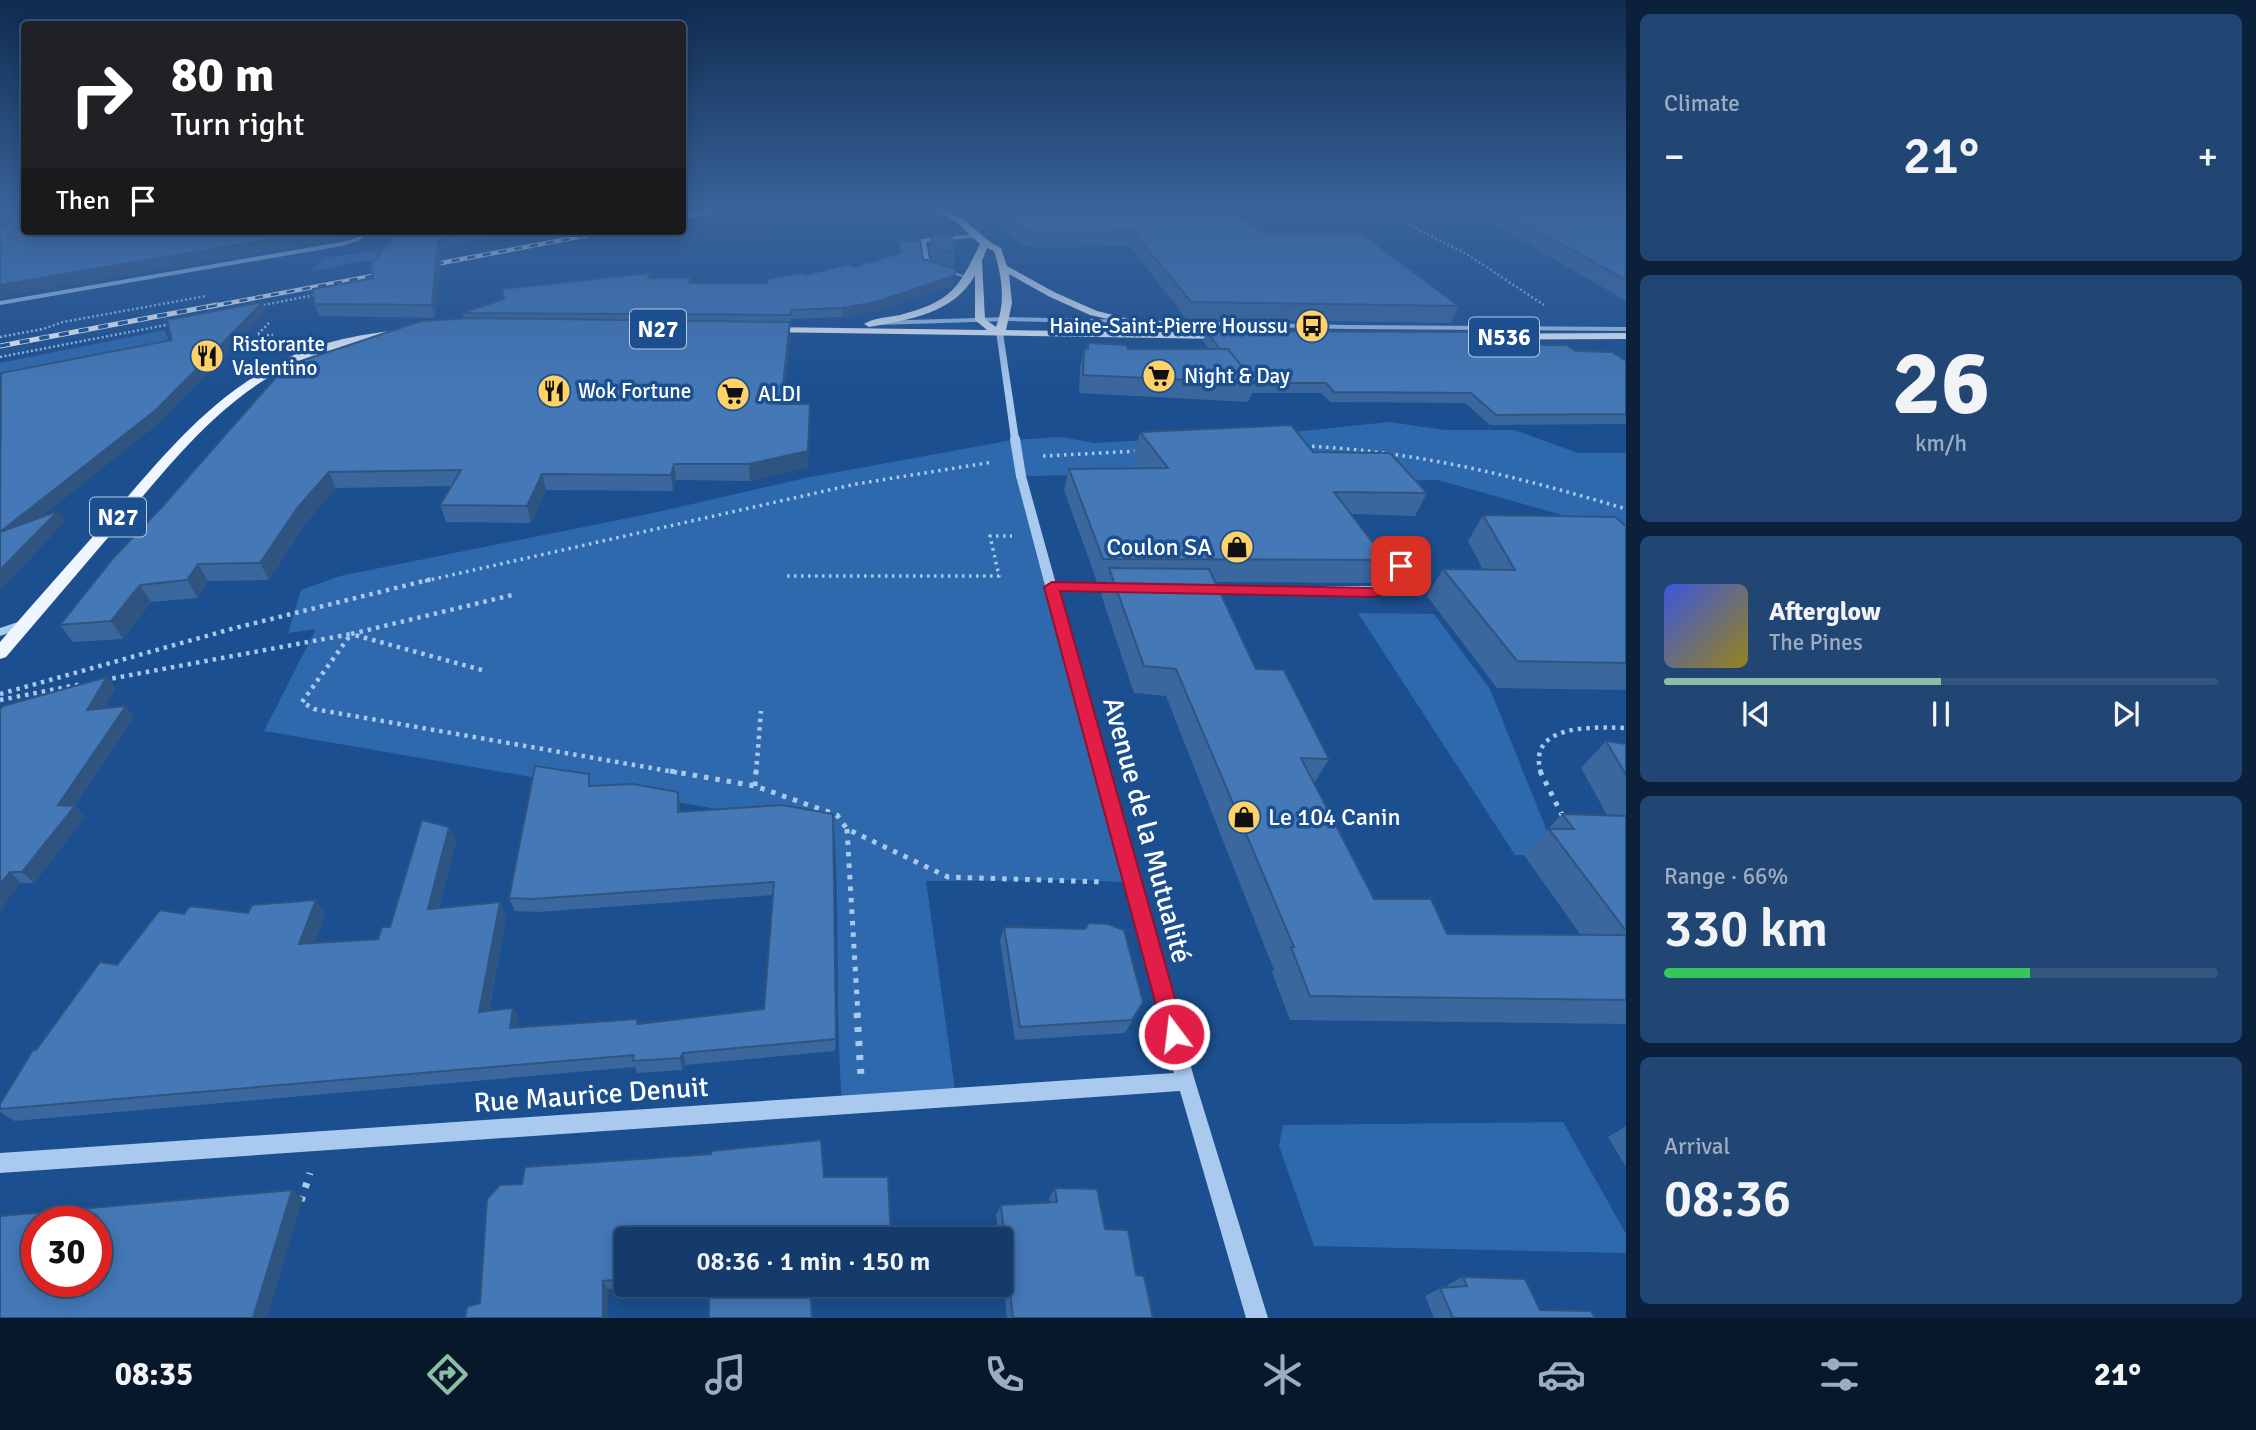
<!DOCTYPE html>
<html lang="en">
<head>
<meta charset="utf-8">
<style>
	:root { --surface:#143b6b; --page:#214673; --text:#f1f3f6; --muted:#9dadc1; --line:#33557e; --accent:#8abfa5 }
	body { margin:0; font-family:Signika,sans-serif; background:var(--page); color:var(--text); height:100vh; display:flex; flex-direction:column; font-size:26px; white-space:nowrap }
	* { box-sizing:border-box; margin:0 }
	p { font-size:23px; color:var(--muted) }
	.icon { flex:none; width:38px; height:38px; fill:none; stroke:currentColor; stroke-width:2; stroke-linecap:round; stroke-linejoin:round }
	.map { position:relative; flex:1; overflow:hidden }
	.details { display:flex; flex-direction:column; gap:14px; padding:14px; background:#0b203b; width:630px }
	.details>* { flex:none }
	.top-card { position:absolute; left:21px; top:21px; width:665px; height:214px; border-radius:7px; box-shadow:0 4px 18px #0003,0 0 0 2px var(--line); background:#202124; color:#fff; overflow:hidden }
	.speed { position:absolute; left:21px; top:1206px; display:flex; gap:14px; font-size:35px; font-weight:700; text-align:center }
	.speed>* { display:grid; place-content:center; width:91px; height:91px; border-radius:50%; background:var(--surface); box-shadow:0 4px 18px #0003,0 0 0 2px var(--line); line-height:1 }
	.speed .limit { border:10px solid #d22; background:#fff; color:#111 }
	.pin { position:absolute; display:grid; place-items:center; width:60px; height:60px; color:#fff; margin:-30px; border-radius:14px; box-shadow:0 4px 10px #0006 }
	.me { position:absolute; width:77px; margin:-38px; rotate:345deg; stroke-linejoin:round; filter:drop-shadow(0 0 5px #0008) }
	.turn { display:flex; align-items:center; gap:24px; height:147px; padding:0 35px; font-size:32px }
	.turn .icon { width:91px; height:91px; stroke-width:2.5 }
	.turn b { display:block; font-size:49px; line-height:60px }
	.then { display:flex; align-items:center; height:66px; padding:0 35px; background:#0003; gap:14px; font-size:26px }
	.big { font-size:52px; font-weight:600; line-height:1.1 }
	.details .tile { flex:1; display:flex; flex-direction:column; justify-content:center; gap:10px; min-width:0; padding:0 24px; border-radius:10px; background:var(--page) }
	.details .dial { align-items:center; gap:0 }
	.dial b { font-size:91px; line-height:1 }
	.song { display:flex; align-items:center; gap:21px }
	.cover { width:84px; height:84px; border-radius:10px; background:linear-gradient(135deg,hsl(230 70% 55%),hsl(50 70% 35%)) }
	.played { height:7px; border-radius:4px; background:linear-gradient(90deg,var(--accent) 50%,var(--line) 50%) }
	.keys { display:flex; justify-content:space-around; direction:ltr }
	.heat { display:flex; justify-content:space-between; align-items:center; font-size:38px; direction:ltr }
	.charge { height:10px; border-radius:5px; background:linear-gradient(90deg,#34c759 66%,var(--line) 0) }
	.trip { position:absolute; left:614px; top:1227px; width:399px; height:70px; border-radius:7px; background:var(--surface); box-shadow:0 4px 18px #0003,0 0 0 2px var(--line); font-weight:600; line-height:70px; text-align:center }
	.tab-bar { display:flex; height:112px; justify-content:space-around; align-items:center; background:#08182b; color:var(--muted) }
	.tab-bar .icon { width:49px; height:49px }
	.tab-bar .on { color:var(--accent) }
	.tab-bar b { font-size:32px; color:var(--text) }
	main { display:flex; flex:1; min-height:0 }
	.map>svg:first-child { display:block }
	.green { fill:#2e69ad }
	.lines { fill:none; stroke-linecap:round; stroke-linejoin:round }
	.path-far4 { stroke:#a9c9ee; stroke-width:2.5; stroke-dasharray:2 2.5; stroke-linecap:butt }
	.path-far3 { stroke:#a9c9ee; stroke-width:3.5; stroke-dasharray:2.5 4.5; stroke-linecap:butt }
	.path-far2 { stroke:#a9c9ee; stroke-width:4.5; stroke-dasharray:3.5 5; stroke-linecap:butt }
	.path-far1 { stroke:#a9c9ee; stroke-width:5; stroke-dasharray:4.5 7; stroke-linecap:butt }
	.path { stroke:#a9c9ee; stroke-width:7; stroke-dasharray:5 9; stroke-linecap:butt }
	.minor { fill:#a9c9ee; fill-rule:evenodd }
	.major { fill:#f0f6ff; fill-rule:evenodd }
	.rail-far1-casing { stroke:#fff; stroke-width:4.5 }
	.rail-casing { stroke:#fff; stroke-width:5 }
	.rail-far1 { stroke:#1b4f8f; stroke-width:2.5; stroke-dasharray:8; stroke-linecap:butt }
	.rail { stroke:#1b4f8f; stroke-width:3.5; stroke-dasharray:10; stroke-linecap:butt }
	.minor-bridge { stroke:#a9c9ee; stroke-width:10 }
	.wall { fill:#3a679d }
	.shaded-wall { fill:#305480 }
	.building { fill:#4478b7; stroke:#305480; stroke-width:2; fill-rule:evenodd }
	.route { fill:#e11d48; stroke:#92132f; stroke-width:2 }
	.labels { text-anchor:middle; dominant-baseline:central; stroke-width:7; stroke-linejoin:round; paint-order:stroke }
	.far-poi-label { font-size:21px; fill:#fff; stroke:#1b4f8f; text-anchor:start }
	.shield { fill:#1b4f8f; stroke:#bbcadd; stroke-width:2 }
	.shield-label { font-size:23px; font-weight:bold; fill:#fff }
	.poi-label { font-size:24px; fill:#fff; stroke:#1b4f8f; text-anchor:end }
	.near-street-label { font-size:28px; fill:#fff; stroke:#1b4f8f }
</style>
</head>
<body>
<main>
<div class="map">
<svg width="1626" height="1318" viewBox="0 0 1626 1318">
	<rect width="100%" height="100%" fill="#1b4f8f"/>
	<path class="green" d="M487 231H523L308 272 324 258 433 242Z
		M165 330 171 349 0 383V363Z
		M1389 422 1445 430H1514L1578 453H1626V533L1438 480 1373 481 1166 474 1022 476 1133 883 1085 880 926 881 956 1097 842 1105C835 1012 840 919 834 825L757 816 264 731 316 629 288 633 301 590 340 576 653 513 805 478 1012 440 1060 437 1095 443 1283 433Z
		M1358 613 1434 614 1490 689 1557 856 1515 855Z
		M1563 1122 1626 1234V1253L1314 1246 1279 1146 1283 1125Z"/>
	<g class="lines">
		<path class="path-far4" d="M1379 210 1465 253 1544 305
			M259 306 319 294
			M269 323 257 335H273
			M0 337 43 329 63 322 206 296
			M0 357 171 324"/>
		<path class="path-far3" d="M1305 446C1416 451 1520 477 1626 509
			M1043 456 1139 451
			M787 576H999L990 536H1012
			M425 581 856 484 993 462"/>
		<path class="path-far2" d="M482 670 351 634 512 595
			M104 680 351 634 302 702 314 709 680 773
			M0 694 235 628 432 579
			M0 700 82 684
			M756 773 761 711
			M1541 773C1526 723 1595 727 1626 728"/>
		<path class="path-far1" d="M670 771 755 786 837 815 847 829 948 877 1104 882
			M1540 771 1563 817
			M755 786 756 771
			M847 829 858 1015"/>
		<path class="path" d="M857 1013 861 1076
			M301 1201 310 1173"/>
		<path class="minor" d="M367 231H374L358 241 342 246 0 305V301L341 242 354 239Z
			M977 234 979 237 926 242 930 265 970 277V279L924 266 921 239Z
			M1007 317 1348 325 1626 327V331L1348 329 1007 321 878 325 874 323 878 321Z
			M996 331 1003 333 1019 439 1015 442 1011 439Z
			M1021 473 1026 476 1056 584 1119 585 1125 588 1119 591H1058L1195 1081 1268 1318H1246L1180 1091 0 1173V1153L1174 1073 1016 476Z
			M1409 546 1414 549C1407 565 1403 586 1386 594L1204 592 1198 589 1204 586H1383C1395 576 1396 553 1409 546Z
			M24 620 28 621 30 624 28 627 0 636V628Z"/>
		<path class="major" d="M933 210C962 208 977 237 1001 248L1007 266 1054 292 1097 311 1158 326 1153 329 1090 315 1048 296 1009 274 1012 303 1006 330 1227 333 1232 336 1227 339 765 332V328L769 327 987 330 975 320V275C955 313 908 320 869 327L864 324C873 318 889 317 900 315 952 301 958 289 980 244L954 220ZM987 248 994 251C1002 276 1006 302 996 327L985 319 982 261Z
			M398 330 403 333 402 335C361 344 322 348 285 368 218 403 171 463 123 520 84 566 45 611 6 657L0 659V642C37 599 75 557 113 514 161 458 209 399 276 364 313 343 356 335 398 330Z
			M1626 333V339L1462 340 1457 337 1462 334Z"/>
		<defs>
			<path id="rail-far1" d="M682 217 723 210
				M420 267 610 231
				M208 307 393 272"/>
			<path id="rail" d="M0 346 217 305"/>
		</defs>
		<use href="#rail-far1" class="rail-far1-casing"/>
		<use href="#rail" class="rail-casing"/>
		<use href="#rail-far1" class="rail-far1"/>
		<use href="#rail" class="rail"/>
		<path class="minor-bridge" d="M1015 439 1021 476"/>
	</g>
	<path class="wall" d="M991 210H1233L1263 233 1459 306 1451 323 1186 319 1130 246 1043 248 1023 246 1000 225Z
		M1470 210H1626V301Z
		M931 234 955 253 954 268 956 269 953 285 876 311 842 317 791 319V324H790V336L783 404H810L808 467 750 481 676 480 673 491 546 490 531 523 446 522 440 505 452 486 336 488 306 523 269 580 208 581 198 598 151 602 123 639 73 642 60 625 464 319 462 313 651 278H691L692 283H767L854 267 899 253V241L923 259 932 262 930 250Z
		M442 246 435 318 319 316 314 304Z
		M1206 331 1496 345 1576 351 1626 361V424L1490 425 1465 403 1330 402 1321 393H1252L1248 402 1079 393 1080 367 1084 349H1086L1088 343 1128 349H1209L1203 341Z
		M1140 432 1313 452 1427 493 1415 516 1351 514 1386 560 1374 583 1215 582 1256 669 1329 759 1314 783 1374 899 1447 934H1580L1524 855 1562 814 1607 815 1581 768 1606 741 1626 744V1024L1290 1020 1272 972 1274 970 1166 696 1134 693 1101 594 1105 582H1097L1064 490 1069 469 1145 468 1134 453Z
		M1483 515 1626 526V690L1497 688 1427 596 1443 569 1483 570 1468 541Z
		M116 688 104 708 134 717 75 806 85 817 34 883H21L7 900 0 913V710Z
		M592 786 680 806V812L782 805 836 1039 835 1051 686 1065 682 1070 637 1073 635 1067 15 1121 0 1112V1104L36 1050 117 965 184 914 325 913 315 943 378 939 390 927 456 841 439 908 506 916 489 1011 513 1008 519 1020 518 1027 638 1023 764 1009 773 895 538 912 515 911 509 898Z
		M1004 927 1085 929 1143 1002 1125 1033 1015 1040 1000 941Z
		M1626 1126V1167L1608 1137Z
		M821 1140 626 1239V1284H657L608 1289V1318H465L480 1303 522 1184 711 1154Z
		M1055 1188 1105 1229 1136 1275 1153 1318H1007L1001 1259V1239H999L996 1215 1001 1205 1050 1202 1049 1198Z
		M1463 1277 1540 1310 1595 1318H1434L1425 1296 1440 1288 1449 1287 1447 1285Z"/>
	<path class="shaded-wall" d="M12 210H21L24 215 0 234V219Z
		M321 231H344L335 240 0 297V285Z
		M442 231H454L442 246 435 318 432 305 439 235Z
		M956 269 953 285 876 311 842 317V308Z
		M263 302 267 311 162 421 9 543 0 532Z
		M790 322V336L782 419 781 404Z
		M810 404 808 467 750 481 749 464Z
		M674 464 676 480 673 491 671 475Z
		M329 472 336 488 306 523 269 580 260 563 298 507Z
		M542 474 546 490 531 523 527 506Z
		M58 511 65 522 0 591V570Z
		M198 564 208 581 198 598 187 580Z
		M140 585 151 602 123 639 111 621Z
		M107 677 116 688 96 721 87 710Z
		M126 706 134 717 75 806 85 817 34 883 22 872 58 805Z
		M678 792 680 806 681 826 678 812Z
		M449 827 456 841 435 923 428 909Z
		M10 872 21 883 7 900 0 913V884Z
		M316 900 325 913 310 957 299 944Z
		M500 902 506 916 486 1024 479 1012Z
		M513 1008 519 1020 516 1040 510 1028Z
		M683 1053 686 1065 682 1070 680 1058Z
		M292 1190 303 1198 267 1318H253Z
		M603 1281 608 1289V1318H603Z"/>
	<path class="building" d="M0 210H12L0 219Z
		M19 210H24V231H321L0 285V229L20 214Z
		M1001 210H1233L1263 233H1361L1459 306 1191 302 1133 231 1046 233 1025 230Z
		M1500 210H1626V280Z
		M399 231H442L439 235 432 305 314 304 313 289 373 278 371 264Z
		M931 234 951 235 955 253 934 247Z
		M899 241H920L923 259 956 269 954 276 876 302 842 308 791 310V315L462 313 504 299 502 289 651 273 648 278H691L689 283H767L768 279 804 273 806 275 848 264 854 267 901 253Z
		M263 302 156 410 0 532 1 373 172 340 167 320Z
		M471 318 790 322 781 404H810L808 451 749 464H674L671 475 542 474 527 506 440 505 461 470 329 472 298 507 260 563 198 564 187 580 140 585 111 621 60 625 115 556 161 508 286 366 421 321Z
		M1206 331 1479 332 1496 345H1566L1576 351 1612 352 1626 361V414L1496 415 1471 393 1334 392 1326 383H1255L1228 349H1220Z
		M1088 343 1126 345 1128 349H1228L1255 383 1083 375 1084 349H1088Z
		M1291 425 1313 452 1390 453 1427 493 1334 492 1386 560 1103 559 1069 469 1168 468 1140 432Z
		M58 511 0 570V532Z
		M1483 515 1615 517 1626 526V663L1517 661 1443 569 1515 570Z
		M1109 568 1209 569 1256 669 1284 670 1329 759 1301 758 1374 899H1431L1447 934 1626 935V1000L1310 996 1291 947H1294L1176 669 1144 666Z
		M107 677 87 710 126 706 58 805 75 806 22 872H10L0 884V710L3 706Z
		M1606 741 1626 744V775Z
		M535 766 589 774V786L633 784 678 792V812L782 805 833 814 836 1039 683 1053 680 1058 633 1061 634 1055 0 1109V1104L33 1050H36L100 962 117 965 160 910 184 914 190 906 248 913 252 905 316 900 299 944 378 939 382 927H390L422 820 449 827 428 909 500 902 479 1012 513 1008 510 1028 637 1019V1024L764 1009 774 882 532 899 509 898Z
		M1562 814 1626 816V931L1549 829H1574Z
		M1089 923 1108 924 1124 930 1143 1002 1132 1020 1020 1027 1004 927 1085 929Z
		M821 1140 824 1177H888L891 1239H626V1279L603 1281V1318H465L467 1307 480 1303 487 1199 500 1185 522 1184 525 1167 711 1154V1151Z
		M1055 1188 1097 1189 1105 1229 1128 1230 1136 1275 1144 1276 1153 1318H1013L1001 1205 1057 1202Z
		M292 1190 253 1318H0V1216ZM37 1222H96V1281H37Z
		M1463 1277 1525 1279 1540 1310 1591 1311 1595 1318H1453L1440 1288 1467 1286Z
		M709 1284H810L812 1318H709Z"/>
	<linearGradient id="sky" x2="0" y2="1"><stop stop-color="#0f2b4f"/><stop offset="0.53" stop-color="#39639b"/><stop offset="1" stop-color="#39639b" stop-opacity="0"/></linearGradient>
	<rect width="1626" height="394" fill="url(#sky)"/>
	<path class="route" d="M1401 562 1408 566C1400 587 1395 594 1372 597L1060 591 1185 1034 1182 1042 1174 1045 1166 1042 1044 587 1052 582 1372 588C1388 586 1389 576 1396 563Z"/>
	<defs>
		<symbol id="bus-disc" viewBox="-11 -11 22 22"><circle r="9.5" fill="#ffd166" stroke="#1b4f8f"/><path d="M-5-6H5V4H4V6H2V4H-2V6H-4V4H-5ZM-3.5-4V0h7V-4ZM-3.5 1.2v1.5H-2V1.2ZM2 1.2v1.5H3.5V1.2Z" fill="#111"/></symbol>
		<symbol id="restaurant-disc" viewBox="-11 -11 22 22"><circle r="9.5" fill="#ffd166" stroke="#1b4f8f"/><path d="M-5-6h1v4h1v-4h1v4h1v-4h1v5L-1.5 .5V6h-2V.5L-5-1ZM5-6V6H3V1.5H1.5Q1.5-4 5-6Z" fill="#111"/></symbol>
		<symbol id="supermarket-disc" viewBox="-11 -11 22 22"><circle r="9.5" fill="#ffd166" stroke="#1b4f8f"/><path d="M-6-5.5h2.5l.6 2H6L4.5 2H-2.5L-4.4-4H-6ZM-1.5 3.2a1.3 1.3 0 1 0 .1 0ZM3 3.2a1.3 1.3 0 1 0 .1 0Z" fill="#111"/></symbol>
		<symbol id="shop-disc" viewBox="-11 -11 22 22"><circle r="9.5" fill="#ffd166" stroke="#1b4f8f"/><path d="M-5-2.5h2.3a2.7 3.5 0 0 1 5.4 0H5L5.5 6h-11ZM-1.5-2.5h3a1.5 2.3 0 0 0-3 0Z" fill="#111"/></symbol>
	</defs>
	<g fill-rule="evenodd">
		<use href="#bus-disc" x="1293" y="307" width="38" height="38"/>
		<use href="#restaurant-disc" x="188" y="337" width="38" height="38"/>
		<use href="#supermarket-disc" x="1140" y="357" width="38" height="38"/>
		<use href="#restaurant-disc" x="535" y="372" width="38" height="38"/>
		<use href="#supermarket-disc" x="714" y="375" width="38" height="38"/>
		<use href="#shop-disc" x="1218" y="528" width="38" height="38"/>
		<use href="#shop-disc" x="1225" y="798" width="38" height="38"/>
	</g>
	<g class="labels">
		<g class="far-poi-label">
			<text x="1288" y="326" text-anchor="end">Haine-Saint-Pierre Houssu</text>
			<text x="232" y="344">Ristorante<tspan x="232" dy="24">Valentino</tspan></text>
			<text x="1184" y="376">Night &amp; Day</text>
			<text x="578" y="391">Wok Fortune</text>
			<text x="758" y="394">ALDI</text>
		</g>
		<g class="shield">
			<rect x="630" y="309.5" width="56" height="39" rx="5"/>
			<rect x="1469" y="317.5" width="70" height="39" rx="5"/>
			<rect x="90" y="497.5" width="56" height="39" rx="5"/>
		</g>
		<g class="shield-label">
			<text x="658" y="329">N27</text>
			<text x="1504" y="337">N536</text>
			<text x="118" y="517">N27</text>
		</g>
		<g class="poi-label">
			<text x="1212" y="547">Coulon SA</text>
			<text x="1268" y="817" text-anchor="start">Le 104 Canin</text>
		</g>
		<g class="near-street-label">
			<text transform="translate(1147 830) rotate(75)">Avenue de la Mutualité</text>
			<text transform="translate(591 1095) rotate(-4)">Rue Maurice Denuit</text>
		</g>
	</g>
</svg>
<div class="speed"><div class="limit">30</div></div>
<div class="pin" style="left:1401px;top:566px;background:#d93025"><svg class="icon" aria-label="arrive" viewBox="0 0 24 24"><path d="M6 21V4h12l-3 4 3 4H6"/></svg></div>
<svg class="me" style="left:1174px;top:1034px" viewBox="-20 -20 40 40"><circle r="17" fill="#e11d48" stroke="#fff" stroke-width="3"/><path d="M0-11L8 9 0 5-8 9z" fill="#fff"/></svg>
<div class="trip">08:36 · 1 min · 150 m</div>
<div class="top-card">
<div class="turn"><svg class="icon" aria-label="right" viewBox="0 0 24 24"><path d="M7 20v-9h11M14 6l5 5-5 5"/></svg><div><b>80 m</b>Turn right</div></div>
<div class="then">Then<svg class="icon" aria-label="arrive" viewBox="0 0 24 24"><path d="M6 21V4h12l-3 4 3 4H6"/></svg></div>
</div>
</div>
<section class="details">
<div class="tile"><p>Climate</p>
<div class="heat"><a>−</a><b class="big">21°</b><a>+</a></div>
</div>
<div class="tile dial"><b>26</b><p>km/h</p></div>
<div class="tile">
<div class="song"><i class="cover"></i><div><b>Afterglow</b><p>The Pines</p></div></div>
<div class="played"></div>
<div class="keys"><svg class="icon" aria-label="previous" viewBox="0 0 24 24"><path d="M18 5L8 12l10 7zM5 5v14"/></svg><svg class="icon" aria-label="pause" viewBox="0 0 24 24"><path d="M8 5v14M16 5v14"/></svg><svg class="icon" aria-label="next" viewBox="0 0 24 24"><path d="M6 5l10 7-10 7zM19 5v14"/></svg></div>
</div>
<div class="tile"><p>Range · 66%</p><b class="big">330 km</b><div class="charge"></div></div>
<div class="tile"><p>Arrival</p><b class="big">08:36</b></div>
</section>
</main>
<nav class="tab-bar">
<b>08:35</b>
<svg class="icon on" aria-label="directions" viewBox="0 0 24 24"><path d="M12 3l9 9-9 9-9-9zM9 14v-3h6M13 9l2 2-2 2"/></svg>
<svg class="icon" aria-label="music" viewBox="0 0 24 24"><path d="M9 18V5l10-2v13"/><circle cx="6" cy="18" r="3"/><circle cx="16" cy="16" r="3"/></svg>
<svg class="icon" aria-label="phone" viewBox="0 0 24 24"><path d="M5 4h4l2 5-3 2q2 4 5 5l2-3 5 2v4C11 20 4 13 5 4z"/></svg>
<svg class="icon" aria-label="climate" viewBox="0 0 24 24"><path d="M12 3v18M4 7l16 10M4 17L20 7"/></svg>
<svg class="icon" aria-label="car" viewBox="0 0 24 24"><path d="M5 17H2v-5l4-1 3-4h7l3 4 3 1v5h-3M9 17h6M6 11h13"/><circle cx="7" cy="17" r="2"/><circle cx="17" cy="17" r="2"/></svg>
<svg class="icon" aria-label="filters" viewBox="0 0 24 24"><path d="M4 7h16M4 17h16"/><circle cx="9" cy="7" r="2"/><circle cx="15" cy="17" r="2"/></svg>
<b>21°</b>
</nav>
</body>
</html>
